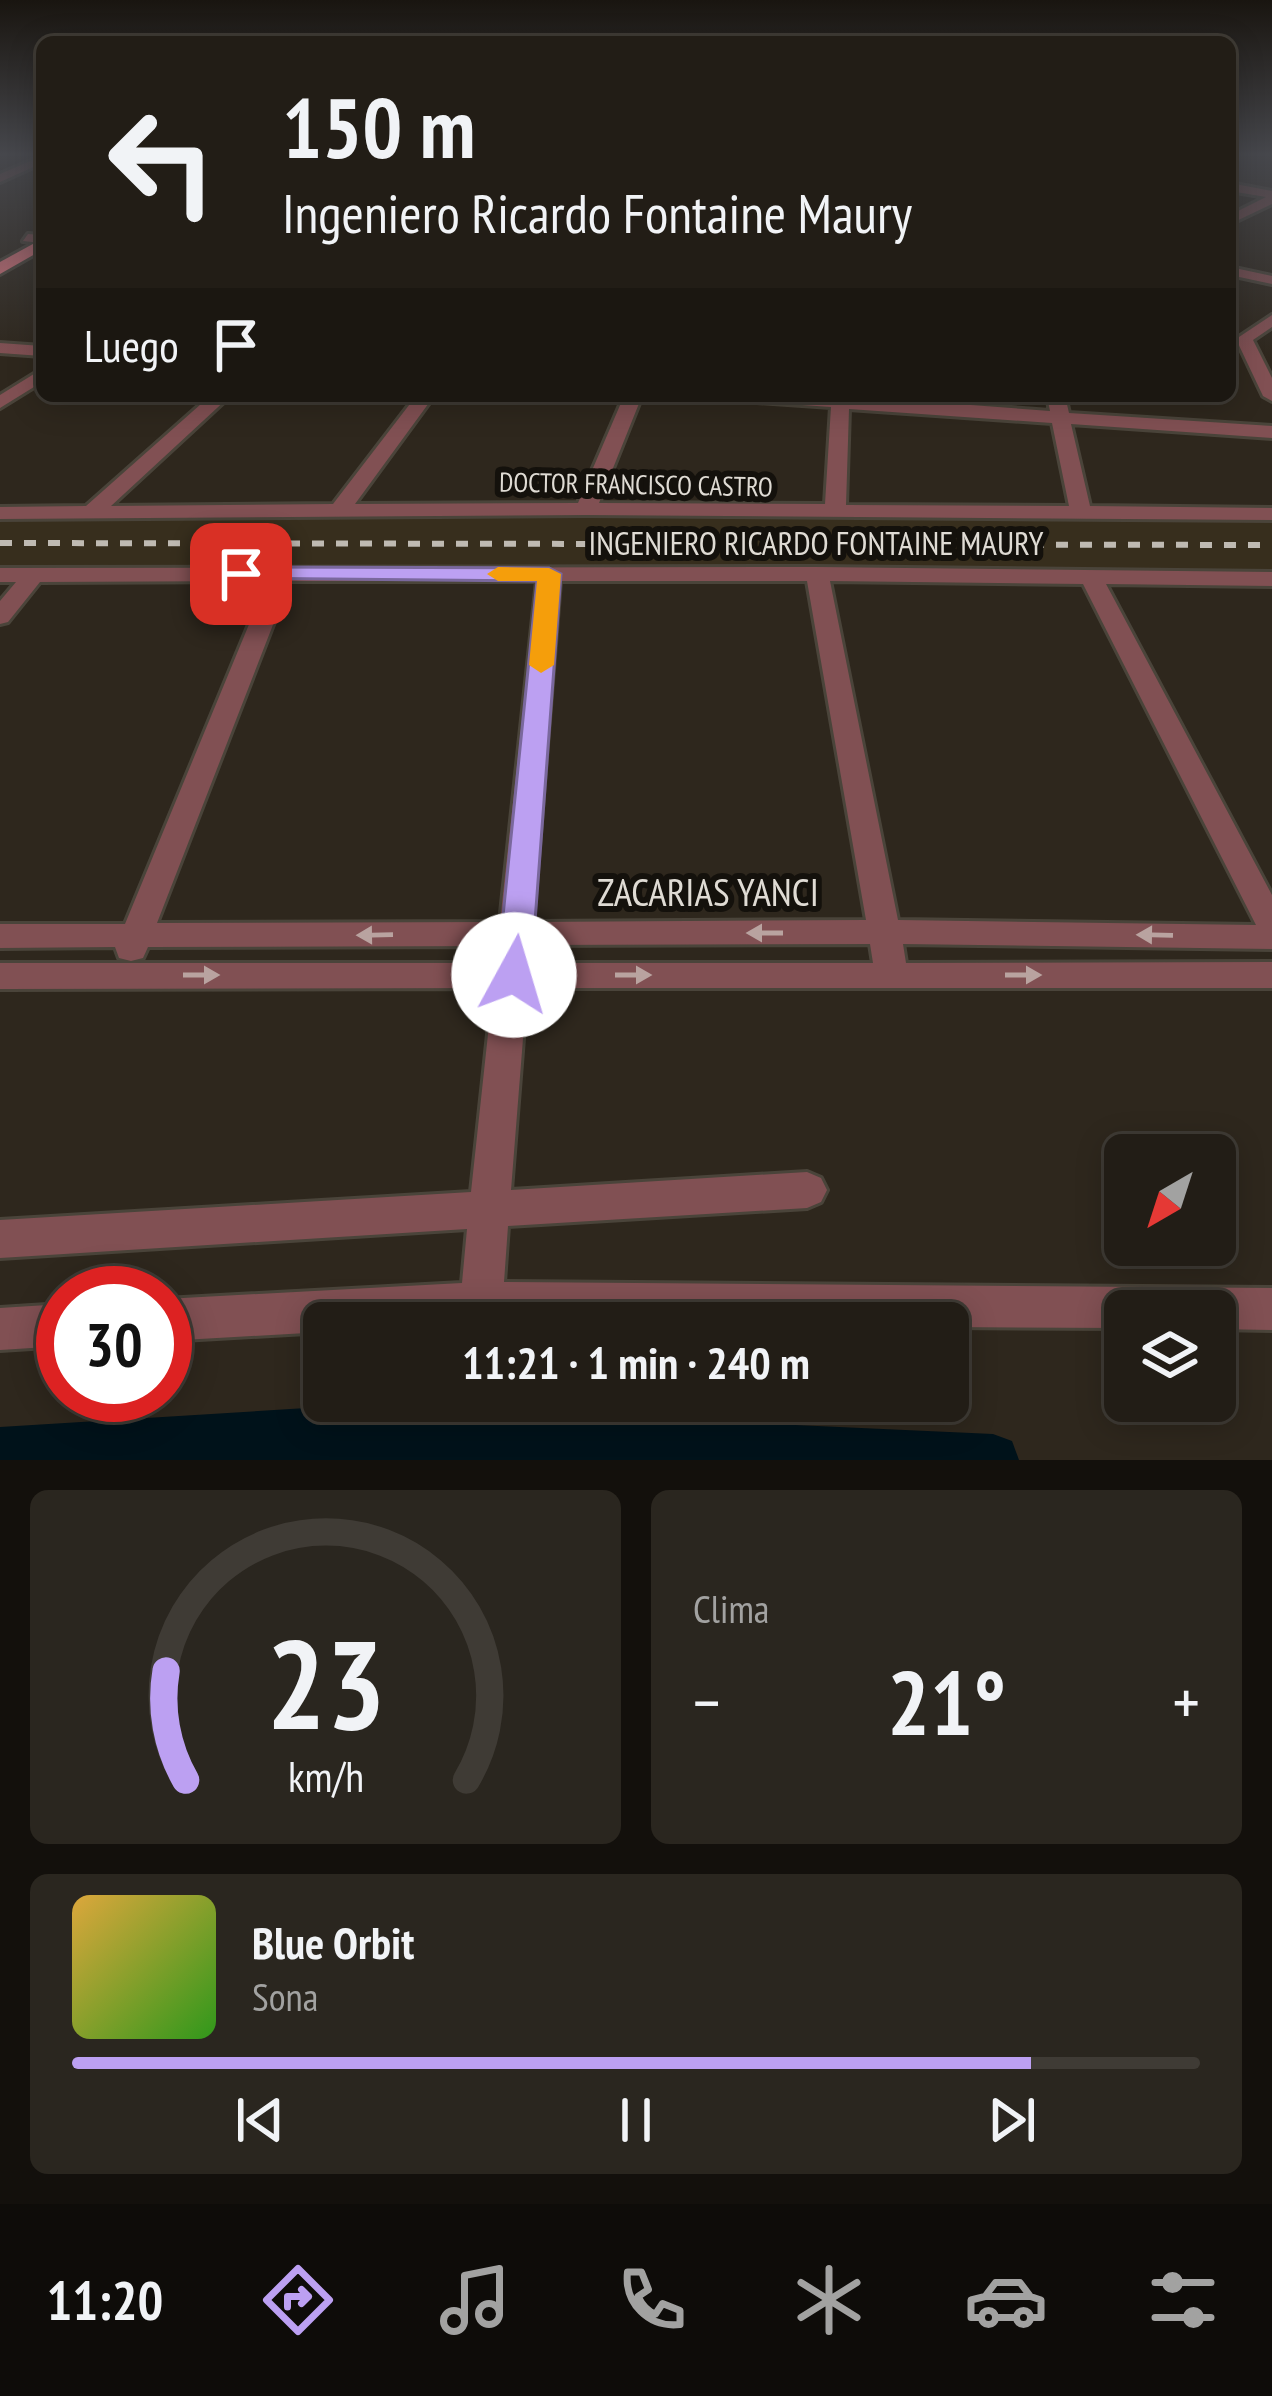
<!DOCTYPE html>
<html lang="es">
<head>
<meta charset="utf-8">
<style>
	:root { --surface:#221d16; --page:#2a261f; --text:#f1f3f6; --muted:#a2a2a1; --line:#3f3b35; --accent:#bca0f2 }
	body { margin:0; font-family:"PT Sans Narrow",sans-serif; background:var(--page); color:var(--text); height:100vh; display:flex; flex-direction:column; font-size:45px; white-space:nowrap }
	* { box-sizing:border-box; margin:0 }
	p { font-size:39px; color:var(--muted) }
	.icon { flex:none; width:66px; height:66px; fill:none; stroke:currentColor; stroke-width:2; stroke-linecap:round; stroke-linejoin:round }
	.map { position:relative; height:1460px; overflow:hidden }
	.panel { display:flex; flex-direction:column; gap:30px; padding:30px; background:#13100c; flex:1 }
	.panel>* { flex:none }
	.top-card { position:absolute; left:36px; top:36px; width:1200px; height:366px; border-radius:18px; box-shadow:0 6px 30px #0003,0 0 0 3px var(--line); background:#221d16; color:var(--text); overflow:hidden }
	.needle { width:78px; rotate:219deg }
	.fabs { position:absolute; left:1104px; top:1134px; display:grid; gap:24px }
	.fabs a { display:grid; place-items:center; width:132px; height:132px; border-radius:18px; background:var(--surface); box-shadow:0 6px 30px #0003,0 0 0 3px var(--line); font-size:60px }
	.speed { position:absolute; left:36px; top:1266px; display:flex; gap:24px; font-size:60px; font-weight:700; text-align:center }
	.speed>* { display:grid; place-content:center; width:156px; height:156px; border-radius:50%; background:var(--surface); box-shadow:0 6px 30px #0003,0 0 0 3px var(--line); line-height:1 }
	.speed .limit { border:18px solid #d22; background:#fff; color:#111 }
	.pin { position:absolute; display:grid; place-items:center; width:102px; height:102px; color:#fff; margin:-51px; border-radius:24px; box-shadow:0 6px 18px #0006 }
	.me { position:absolute; width:132px; margin:-66px; rotate:6deg; stroke-linejoin:round; filter:drop-shadow(0 0 9px #0008) }
	.turn { display:flex; align-items:center; gap:42px; height:252px; padding:0 48px; font-size:54px }
	.turn .icon { width:156px; height:156px; stroke-width:2.5 }
	.turn b { display:block; font-size:84px; line-height:102px }
	.then { display:flex; align-items:center; height:114px; padding:0 48px; background:#0003; gap:24px; font-size:45px }
	.big { font-size:90px; font-weight:700; line-height:1.1 }
	.panel .card { flex:1; display:flex; flex-direction:column; justify-content:center; gap:18px; min-width:0; padding:0 42px; border-radius:18px; background:var(--page) }
	.panel .dial { align-items:center; gap:0 }
	.dial svg { height:312px; overflow:visible; fill:none; stroke:var(--line); stroke-width:7; stroke-linecap:round; text-anchor:middle }
	.dial text { fill:var(--text); stroke:none }
	.song { display:flex; align-items:center; gap:36px }
	.cover { width:144px; height:144px; border-radius:18px; background:linear-gradient(135deg,hsl(40 70% 55%),hsl(110 70% 35%)) }
	.played { height:12px; border-radius:6px; background:linear-gradient(90deg,var(--accent) 85%,var(--line) 85%) }
	.keys { display:flex; justify-content:space-around; direction:ltr }
	.heat { display:flex; justify-content:space-between; align-items:center; font-size:66px; direction:ltr }
	.panel .tiles { flex:1; display:grid; gap:30px; grid-template-columns:1fr 1fr }
	.card:last-child { grid-column:span 2 }
	.trip { position:absolute; left:303px; top:1302px; width:666px; height:120px; border-radius:18px; background:var(--surface); box-shadow:0 6px 30px #0003,0 0 0 3px var(--line); font-weight:700; line-height:120px; text-align:center }
	.dock { display:flex; height:192px; justify-content:space-around; align-items:center; background:#0e0c09; color:var(--muted) }
	.dock .icon { width:84px; height:84px }
	.dock .on { color:var(--accent) }
	.dock b { font-size:54px; color:var(--text) }
	.map>svg:first-child { display:block }
	.built { fill:#372e1d }
	.lines { fill:none; stroke-linecap:round; stroke-linejoin:round }
	.canal { fill:#00121a; fill-rule:evenodd }
	.minor-casing { stroke:#4a443a; stroke-width:6 }
	.major-casing { stroke:#4a443a; stroke-width:6 }
	.minor { fill:#815053; fill-rule:evenodd }
	.major { fill:#d8737c; fill-rule:evenodd }
	.rail { stroke:#bfbab2; stroke-width:6; stroke-dasharray:12 12; stroke-linecap:butt }
	.oneway { fill:#b9a3a0 }
	.route { fill:#bca0f2; stroke:#7a689d; stroke-width:3 }
	.slow { fill:#f59e0b }
	.labels { text-anchor:middle; dominant-baseline:central; stroke-width:12; stroke-linejoin:round; paint-order:stroke }
	.far-street-label { font-size:27px; fill:#dfdbd4; stroke:#14110c }
	.street-label { font-size:33px; fill:#dfdbd4; stroke:#14110c }
	.near-street-label { font-size:39px; fill:#dfdbd4; stroke:#14110c }
</style>
</head>
<body>
<div class="map">
<svg width="1272" height="1460" viewBox="0 0 1272 1460">
	<rect width="100%" height="100%" fill="#2e271d"/>
	<path class="built" d="M0 517 1272 519V579L0 575Z"/>
	<g class="lines">
		<path class="canal" d="M355 1405 993 1434 1012 1441 1019 1460H0V1427Z"/>
		<defs>
			<path id="minor" d="M42 156V163L0 182V174Z
				M1230 183 1272 191V204L1230 224V215L1266 197 1230 191Z
				M28 234 42 235V243L23 241Z
				M1230 267 1272 276V284L1230 275Z
				M1272 315V327L1253 340 1272 378V401L1263 396 1236 339Z
				M0 343 42 346V356L0 353Z
				M42 369V382L0 408V395Z
				M210 396H230L111 506 333 504 416 396H434L355 504 578 503 624 396H642L599 503 825 504 831 407 742 401 733 396H850L1050 411 1047 396H1065L1069 413 1272 426V438L1071 424 1090 506 1272 508V520L586 515 0 519V507L86 506ZM849 409 1052 423 1069 506 846 505Z
				M817 567 1272 572V586L1106 584 1272 895V949L903 944 906 963 1272 962V988H527L511 1190 807 1172 821 1178 827 1190 821 1202 807 1208 508 1226 504 1282 1272 1288V1330L1215 1329V1311H1125V1328L948 1327V1323H324V1332L165 1341V1299L462 1283 467 1229 0 1258V1220L471 1192 493 988 0 989V963H496L498 946 148 947 143 958 131 961 119 958 115 947 0 948V924H125L267 581 40 582 8 622 0 624V601L16 582H0V568ZM290 581H537L500 922 157 923ZM560 581H807L866 920 533 922ZM830 581 1083 584 1256 925 898 920ZM870 944 873 963H529L531 945Z
				M63 1304V1346L0 1350V1308Z"/>
			<path id="major" d="M42 239V250L0 274V262Z"/>
		</defs>
		<use href="#minor" class="minor-casing"/>
		<use href="#major" class="major-casing"/>
		<use href="#minor" class="minor"/>
		<use href="#major" class="major"/>
		<path class="rail" d="M0 543 1272 545"/>
	</g>
	<defs><path id="oneway-solid" d="M-6-.8H1V-3.2L6.5 0L1 3.2V.8H-6Z" transform="scale(3)"/></defs>
	<g class="oneway">
		<use href="#oneway-solid" transform="translate(765 933) rotate(180)"/>
		<use href="#oneway-solid" transform="translate(375 935) rotate(179)"/>
		<use href="#oneway-solid" transform="translate(1155 935) rotate(-179)"/>
		<use href="#oneway-solid" transform="translate(201 975)"/>
		<use href="#oneway-solid" transform="translate(633 975)"/>
		<use href="#oneway-solid" transform="translate(1023 975)"/>
	</g>
	<linearGradient id="sky" x2="0" y2="1"><stop stop-color="#191510"/><stop offset="0.43" stop-color="#46474c"/><stop offset="1" stop-color="#46474c" stop-opacity="0"/></linearGradient>
	<rect width="1272" height="359" fill="url(#sky)"/>
	<path class="route" d="M241 567 549 568 561 574 531 975 526 984 514 988 502 984 497 975 537 581 232 578V569Z"/>
	<path class="slow" d="M549 568 561 574 554 665 541 673 529 665 537 581H498L487 574 498 567Z"/>
	<g class="labels">
		<g class="far-street-label">
			<text transform="translate(636 484) rotate(1)">DOCTOR FRANCISCO CASTRO</text>
		</g>
		<g class="street-label">
			<text x="816" y="542">INGENIERO RICARDO FONTAINE MAURY</text>
		</g>
		<g class="near-street-label">
			<text x="708" y="891">ZACARIAS YANCI</text>
		</g>
	</g>
</svg>
<div class="fabs">
<a><svg class="needle" viewBox="-14 -14 28 28"><path d="M0-13l5 13h-10z" fill="#e53935"/><path d="M0 13l5-13h-10z" fill="#a2a2a1"/></svg></a>
<a><svg class="icon" aria-label="layers" viewBox="0 0 24 24"><path d="M12 4l9 5-9 5-9-5zM3 14l9 5 9-5"/></svg></a>
</div>
<div class="speed"><div class="limit">30</div></div>
<div class="pin" style="left:241px;top:574px;background:#d93025"><svg class="icon" aria-label="arrive" viewBox="0 0 24 24"><path d="M6 21V4h12l-3 4 3 4H6"/></svg></div>
<svg class="me" style="left:514px;top:975px" viewBox="-20 -20 40 40"><circle r="19" fill="#fff"/><path d="M0-13L10 11 0 6-10 11z" fill="#bca0f2"/></svg>
<div class="trip">11:21 · 1 min · 240 m</div>
<div class="top-card">
<div class="turn"><svg class="icon" aria-label="left" viewBox="0 0 24 24"><path d="M17 20v-9H6M10 6l-5 5 5 5"/></svg><div><b>150 m</b>Ingeniero Ricardo Fontaine Maury</div></div>
<div class="then">Luego<svg class="icon" aria-label="arrive" viewBox="0 0 24 24"><path d="M6 21V4h12l-3 4 3 4H6"/></svg></div>
</div>
</div>
<section class="panel">
<div class="tiles">
<div class="card dial"><svg viewBox="0 0 100 80">
<path d="M14 69A42 42 0 1 1 86 69"/>
<path d="M14 69A42 42 0 0 1 9 41" stroke="#bca0f2"/>
<text x="50" y="56" font-size="32" font-weight="700">23</text>
<text x="50" y="72" font-size="11">km/h</text>
</svg></div>
<div class="card"><p>Clima</p>
<div class="heat"><a>−</a><b class="big">21°</b><a>+</a></div>
</div>
<div class="card">
<div class="song"><i class="cover"></i><div><b>Blue Orbit</b><p>Sona</p></div></div>
<div class="played"></div>
<div class="keys"><svg class="icon" aria-label="previous" viewBox="0 0 24 24"><path d="M18 5L8 12l10 7zM5 5v14"/></svg><svg class="icon" aria-label="pause" viewBox="0 0 24 24"><path d="M8 5v14M16 5v14"/></svg><svg class="icon" aria-label="next" viewBox="0 0 24 24"><path d="M6 5l10 7-10 7zM19 5v14"/></svg></div>
</div>
</div>
</section>
<nav class="dock">
<b>11:20</b>
<svg class="icon on" aria-label="directions" viewBox="0 0 24 24"><path d="M12 3l9 9-9 9-9-9zM9 14v-3h6M13 9l2 2-2 2"/></svg>
<svg class="icon" aria-label="music" viewBox="0 0 24 24"><path d="M9 18V5l10-2v13"/><circle cx="6" cy="18" r="3"/><circle cx="16" cy="16" r="3"/></svg>
<svg class="icon" aria-label="phone" viewBox="0 0 24 24"><path d="M5 4h4l2 5-3 2q2 4 5 5l2-3 5 2v4C11 20 4 13 5 4z"/></svg>
<svg class="icon" aria-label="climate" viewBox="0 0 24 24"><path d="M12 3v18M4 7l16 10M4 17L20 7"/></svg>
<svg class="icon" aria-label="car" viewBox="0 0 24 24"><path d="M5 17H2v-5l4-1 3-4h7l3 4 3 1v5h-3M9 17h6M6 11h13"/><circle cx="7" cy="17" r="2"/><circle cx="17" cy="17" r="2"/></svg>
<svg class="icon" aria-label="filters" viewBox="0 0 24 24"><path d="M4 7h16M4 17h16"/><circle cx="9" cy="7" r="2"/><circle cx="15" cy="17" r="2"/></svg>
</nav>
</body>
</html>
